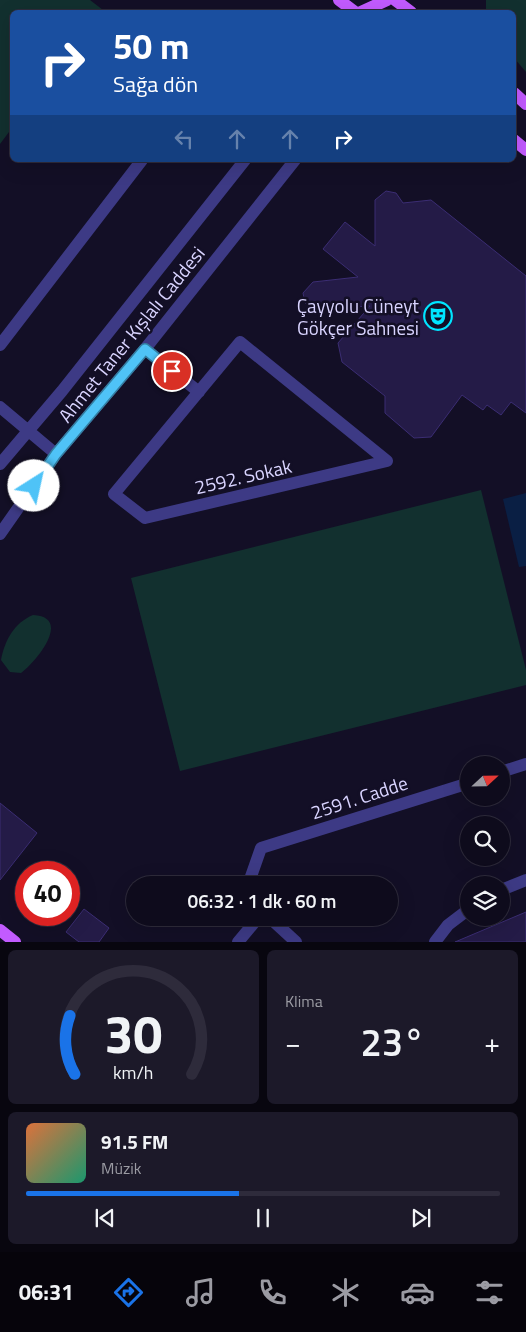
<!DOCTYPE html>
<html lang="tr">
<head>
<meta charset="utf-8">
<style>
	:root { --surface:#0e0b1c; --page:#1c1929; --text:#f1f3f6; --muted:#9b9ba3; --line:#2e2b3b; --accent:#1a73e8 }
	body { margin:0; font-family:"Titillium Web",sans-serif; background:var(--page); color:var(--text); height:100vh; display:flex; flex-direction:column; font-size:19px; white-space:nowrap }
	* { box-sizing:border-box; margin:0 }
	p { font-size:16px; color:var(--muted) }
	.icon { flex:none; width:28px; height:28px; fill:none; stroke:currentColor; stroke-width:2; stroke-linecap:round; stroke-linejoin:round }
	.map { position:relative; height:942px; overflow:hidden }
	.panel { display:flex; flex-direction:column; gap:8px; padding:8px; background:#08060f; flex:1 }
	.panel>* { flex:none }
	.guide { position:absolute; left:10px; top:10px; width:506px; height:152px; border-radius:8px; box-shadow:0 5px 20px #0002,0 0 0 1px var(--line); background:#1a4fa0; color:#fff; overflow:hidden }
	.needle { width:32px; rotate:68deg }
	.tools { position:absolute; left:460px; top:756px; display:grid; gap:10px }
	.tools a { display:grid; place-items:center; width:50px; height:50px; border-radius:50%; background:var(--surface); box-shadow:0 5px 20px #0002,0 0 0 1px var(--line); font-size:25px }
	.speed { position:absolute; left:15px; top:861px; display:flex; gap:10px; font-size:25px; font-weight:700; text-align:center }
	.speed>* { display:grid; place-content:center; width:65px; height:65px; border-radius:50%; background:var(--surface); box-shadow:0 5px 20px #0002,0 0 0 1px var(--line); line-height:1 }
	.speed .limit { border:8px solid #d22; background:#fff; color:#111 }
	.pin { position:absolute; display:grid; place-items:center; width:42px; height:42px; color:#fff; margin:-21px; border:2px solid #fff; border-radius:50%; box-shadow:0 1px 5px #0007 }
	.me { position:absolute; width:55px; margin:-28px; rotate:35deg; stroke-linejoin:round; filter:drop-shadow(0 0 4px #0008) }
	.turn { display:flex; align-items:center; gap:18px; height:105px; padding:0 20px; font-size:22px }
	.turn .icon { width:65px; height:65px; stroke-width:2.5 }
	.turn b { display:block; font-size:35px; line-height:42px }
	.lanes { display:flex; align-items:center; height:48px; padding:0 20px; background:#0003; justify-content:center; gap:25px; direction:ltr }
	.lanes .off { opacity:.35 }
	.big { font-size:38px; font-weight:600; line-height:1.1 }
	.panel .card { flex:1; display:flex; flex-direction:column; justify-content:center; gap:8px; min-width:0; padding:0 18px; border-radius:8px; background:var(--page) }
	.panel .dial { align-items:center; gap:0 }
	.dial svg { height:130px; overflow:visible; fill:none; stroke:var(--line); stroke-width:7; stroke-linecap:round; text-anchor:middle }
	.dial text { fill:var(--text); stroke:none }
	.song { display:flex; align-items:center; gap:15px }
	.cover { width:60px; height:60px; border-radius:8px; background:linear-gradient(135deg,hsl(20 70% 55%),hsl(160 70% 35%)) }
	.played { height:5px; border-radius:2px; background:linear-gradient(90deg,var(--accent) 45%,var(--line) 45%) }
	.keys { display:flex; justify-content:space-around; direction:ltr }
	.heat { display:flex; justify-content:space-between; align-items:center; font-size:28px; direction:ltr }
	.panel .tiles { flex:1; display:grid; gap:8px; grid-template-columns:1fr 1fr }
	.card:last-child { grid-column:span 2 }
	.trip { position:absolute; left:126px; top:876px; width:272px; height:50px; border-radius:25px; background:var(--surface); box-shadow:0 5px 20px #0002,0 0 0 1px var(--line); font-weight:600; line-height:50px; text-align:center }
	.tab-bar { display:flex; height:80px; justify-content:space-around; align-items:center; background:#06040b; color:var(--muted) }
	.tab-bar .icon { width:35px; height:35px }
	.tab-bar .current { color:var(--accent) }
	.tab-bar b { font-size:22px; color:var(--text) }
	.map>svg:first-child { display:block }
	.green { fill:#12302f }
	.water { fill:#0a1f44 }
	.building { fill:#241b47; stroke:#3b2d73 }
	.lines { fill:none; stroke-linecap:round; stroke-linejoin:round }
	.minor { stroke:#3d3a85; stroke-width:12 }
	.major { stroke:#c25bff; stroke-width:12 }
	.route-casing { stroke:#337fa1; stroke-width:12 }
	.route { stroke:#4fc3f7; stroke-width:9 }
	.labels { text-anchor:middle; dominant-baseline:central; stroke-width:5; stroke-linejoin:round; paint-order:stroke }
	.poi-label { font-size:19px; fill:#d9d4ff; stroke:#130f26; text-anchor:end }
	.street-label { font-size:19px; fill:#d9d4ff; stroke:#130f26 }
</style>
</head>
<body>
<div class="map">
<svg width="526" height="942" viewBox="0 0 526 942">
	<rect width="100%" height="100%" fill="#130f26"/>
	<path class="green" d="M0 0H90L103 10 101 12H12V128L0 144Z
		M486 0H526V72L514 58V12H486Z
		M481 490 526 670V685L180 771 131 578Z
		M33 615C73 617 36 662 21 673L10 672 1 660C5 640 14 623 33 615Z"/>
	<path class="water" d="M526 493V566L519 567 503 499Z"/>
	<path class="building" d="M386 191 396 193 403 203 431 200 526 276V413L511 402 501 415 487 405 483 410 462 395 431 437 414 438 385 413V396L342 362 338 343 370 306 317 309 305 303 303 293 313 282 358 277 323 249 345 222 375 246V200Z
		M0 803 37 833 0 880Z
		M84 909 109 928 99 942H79L66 932Z
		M526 912V942H455Z"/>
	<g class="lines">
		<path class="minor" d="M240 342 387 461 145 518 114 494Z
			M0 345 142 160
			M145 349 199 392
			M0 407 56 454
			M0 464 62 391 245 160
			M0 534 56 454 145 349 295 160
			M501 772 526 764
			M248 885 261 848 469 783
			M501 890 526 880
			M270 918 296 942
			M238 942 258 918
			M435 942 448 925 469 909"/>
		<path class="major" d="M339 0 355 12
			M395 0 411 12
			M361 12 387 0
			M514 93 526 104
			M514 140 526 150
			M0 930 15 942"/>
	</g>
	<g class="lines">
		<defs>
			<path id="route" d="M34 486 56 454 145 349 172 371"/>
		</defs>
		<use href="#route" class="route-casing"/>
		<use href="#route" class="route"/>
	</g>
	<defs>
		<symbol id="theatre-ring" viewBox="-11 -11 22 22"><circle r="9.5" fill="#130f26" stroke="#00e5ff" stroke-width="1.5"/><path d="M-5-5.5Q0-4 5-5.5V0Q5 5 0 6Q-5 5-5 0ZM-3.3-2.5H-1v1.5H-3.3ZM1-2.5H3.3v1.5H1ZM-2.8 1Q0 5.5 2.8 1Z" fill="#00e5ff"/></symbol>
	</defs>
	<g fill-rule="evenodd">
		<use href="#theatre-ring" x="422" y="300" width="32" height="32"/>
	</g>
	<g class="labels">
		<g class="poi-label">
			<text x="419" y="305">Çayyolu Cüneyt<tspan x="419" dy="22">Gökçer Sahnesi</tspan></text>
		</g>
		<g class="street-label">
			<text transform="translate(131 334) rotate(-51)">Ahmet Taner Kışlalı Caddesi</text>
			<text transform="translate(243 476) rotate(-13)">2592. Sokak</text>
			<text transform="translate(359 797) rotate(-18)">2591. Cadde</text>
		</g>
	</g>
</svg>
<div class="tools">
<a><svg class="needle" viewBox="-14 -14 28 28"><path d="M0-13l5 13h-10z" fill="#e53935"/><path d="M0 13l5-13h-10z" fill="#9b9ba3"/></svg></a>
<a><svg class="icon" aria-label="search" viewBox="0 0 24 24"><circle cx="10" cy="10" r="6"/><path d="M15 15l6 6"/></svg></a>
<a><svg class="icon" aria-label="layers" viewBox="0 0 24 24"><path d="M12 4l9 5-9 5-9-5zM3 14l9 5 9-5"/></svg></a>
</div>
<div class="speed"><div class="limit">40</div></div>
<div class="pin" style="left:172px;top:371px;background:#d93025"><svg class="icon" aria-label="arrive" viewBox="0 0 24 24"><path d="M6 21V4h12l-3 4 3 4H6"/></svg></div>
<svg class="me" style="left:34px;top:486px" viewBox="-20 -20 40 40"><circle r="19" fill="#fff"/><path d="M0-13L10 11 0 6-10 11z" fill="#4fc3f7"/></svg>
<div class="trip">06:32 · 1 dk · 60 m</div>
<div class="guide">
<div class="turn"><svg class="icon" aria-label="right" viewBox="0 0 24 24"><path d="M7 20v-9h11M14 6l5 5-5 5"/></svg><div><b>50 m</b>Sağa dön</div></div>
<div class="lanes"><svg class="icon off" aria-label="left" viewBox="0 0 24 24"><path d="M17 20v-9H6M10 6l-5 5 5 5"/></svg><svg class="icon off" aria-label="ahead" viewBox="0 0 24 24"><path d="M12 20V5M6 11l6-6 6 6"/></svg><svg class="icon off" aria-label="ahead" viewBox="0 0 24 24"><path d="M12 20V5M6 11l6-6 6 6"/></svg><svg class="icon" aria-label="right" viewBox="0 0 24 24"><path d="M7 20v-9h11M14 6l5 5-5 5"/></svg></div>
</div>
</div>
<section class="panel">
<div class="tiles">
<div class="card dial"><svg viewBox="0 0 100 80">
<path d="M14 69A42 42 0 1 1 86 69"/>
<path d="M14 69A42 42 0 0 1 11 33" stroke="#1a73e8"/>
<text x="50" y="56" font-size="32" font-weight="700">30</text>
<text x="50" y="72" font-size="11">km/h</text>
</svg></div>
<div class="card"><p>Klima</p>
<div class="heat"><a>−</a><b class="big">23°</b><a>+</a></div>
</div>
<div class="card">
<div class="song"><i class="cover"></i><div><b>91.5 FM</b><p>Müzik</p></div></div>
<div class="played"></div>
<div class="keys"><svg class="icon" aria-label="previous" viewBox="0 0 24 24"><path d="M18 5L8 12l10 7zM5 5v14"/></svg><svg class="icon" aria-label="pause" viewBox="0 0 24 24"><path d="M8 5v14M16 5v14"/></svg><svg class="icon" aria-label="next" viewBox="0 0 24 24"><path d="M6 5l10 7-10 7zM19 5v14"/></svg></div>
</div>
</div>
</section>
<nav class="tab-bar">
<b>06:31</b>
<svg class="icon current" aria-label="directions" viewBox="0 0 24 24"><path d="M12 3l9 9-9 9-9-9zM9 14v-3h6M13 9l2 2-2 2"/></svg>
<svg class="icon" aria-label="music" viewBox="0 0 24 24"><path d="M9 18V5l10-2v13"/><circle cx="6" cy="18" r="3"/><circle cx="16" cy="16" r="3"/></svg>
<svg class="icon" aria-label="phone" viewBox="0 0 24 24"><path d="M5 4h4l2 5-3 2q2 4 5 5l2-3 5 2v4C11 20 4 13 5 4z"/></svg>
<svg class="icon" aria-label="climate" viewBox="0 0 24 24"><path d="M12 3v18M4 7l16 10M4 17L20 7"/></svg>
<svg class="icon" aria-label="car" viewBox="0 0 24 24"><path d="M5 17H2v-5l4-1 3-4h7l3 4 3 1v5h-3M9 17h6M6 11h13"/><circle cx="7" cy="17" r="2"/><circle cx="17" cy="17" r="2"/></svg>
<svg class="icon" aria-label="filters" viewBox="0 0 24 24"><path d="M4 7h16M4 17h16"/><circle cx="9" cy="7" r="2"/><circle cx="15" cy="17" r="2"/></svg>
</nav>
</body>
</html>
